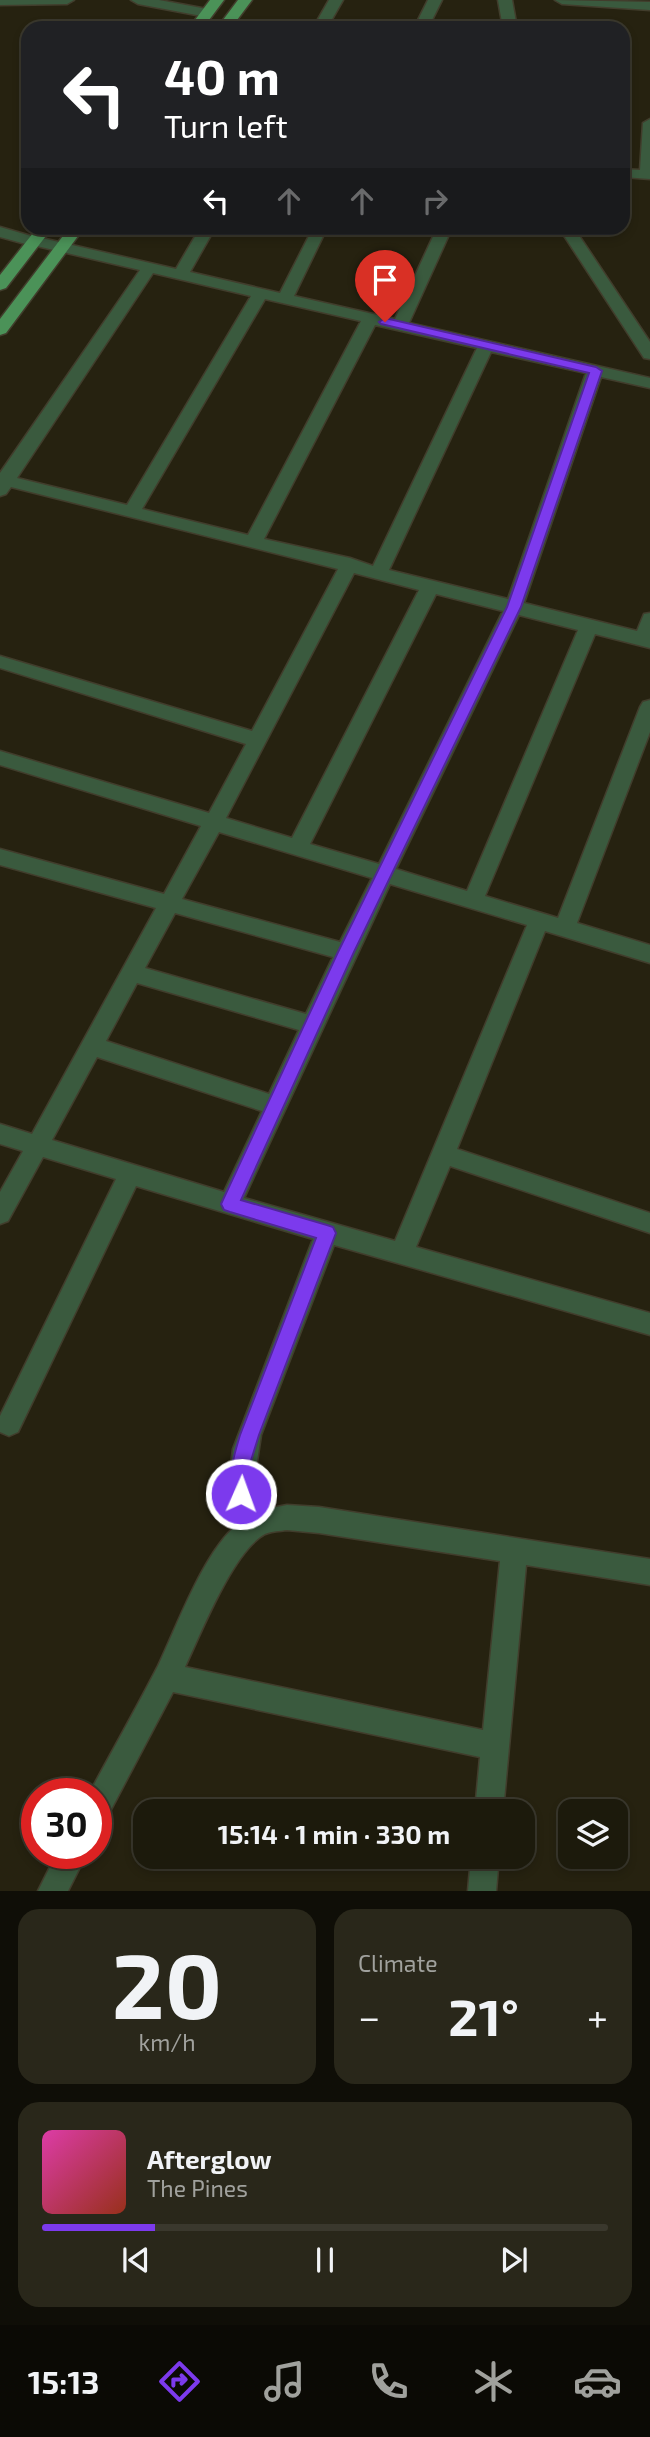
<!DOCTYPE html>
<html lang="en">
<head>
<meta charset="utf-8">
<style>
	:root { --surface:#1c1a0c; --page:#29271a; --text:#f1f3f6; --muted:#a0a19d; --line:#3a382d; --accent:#7c3aed }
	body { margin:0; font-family:"Exo 2",sans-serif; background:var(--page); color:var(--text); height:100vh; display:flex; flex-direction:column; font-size:26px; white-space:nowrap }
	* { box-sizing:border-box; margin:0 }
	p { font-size:23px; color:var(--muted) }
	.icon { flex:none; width:38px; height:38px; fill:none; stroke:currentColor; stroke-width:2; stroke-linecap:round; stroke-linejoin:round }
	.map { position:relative; height:1891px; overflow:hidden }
	.drawer { display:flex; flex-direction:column; gap:18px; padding:18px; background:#0f0e07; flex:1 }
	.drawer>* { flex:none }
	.hud { position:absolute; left:21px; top:21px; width:609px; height:214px; border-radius:21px; box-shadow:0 4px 10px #0003,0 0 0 2px var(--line); background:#202124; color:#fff; overflow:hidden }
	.fabs { position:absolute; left:558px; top:1799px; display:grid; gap:14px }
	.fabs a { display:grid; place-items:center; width:70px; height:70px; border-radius:14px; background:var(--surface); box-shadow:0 4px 10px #0003,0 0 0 2px var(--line); font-size:35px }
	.speed { position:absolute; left:21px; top:1778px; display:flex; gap:14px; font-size:35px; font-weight:700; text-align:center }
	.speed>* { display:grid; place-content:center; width:91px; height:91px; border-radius:50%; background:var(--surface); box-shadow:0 4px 10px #0003,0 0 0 2px var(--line); line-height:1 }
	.speed .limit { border:10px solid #d22; background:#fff; color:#111 }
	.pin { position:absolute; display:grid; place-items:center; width:60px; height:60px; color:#fff; margin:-72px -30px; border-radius:50% 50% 50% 0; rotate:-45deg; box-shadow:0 0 7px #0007 }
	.pin .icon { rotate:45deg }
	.me { position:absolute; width:77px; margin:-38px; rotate:2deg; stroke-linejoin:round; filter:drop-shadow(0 0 5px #0008) }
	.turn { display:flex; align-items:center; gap:24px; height:147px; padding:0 28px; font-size:32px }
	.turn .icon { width:91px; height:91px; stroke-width:2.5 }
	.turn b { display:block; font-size:49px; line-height:60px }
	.lanes { display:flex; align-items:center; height:66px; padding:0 28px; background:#0003; justify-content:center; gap:35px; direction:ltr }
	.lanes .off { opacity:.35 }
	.big { font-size:52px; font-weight:700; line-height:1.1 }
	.drawer .widget { flex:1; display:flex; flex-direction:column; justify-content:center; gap:10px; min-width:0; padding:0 24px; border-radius:21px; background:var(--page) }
	.drawer .dial { align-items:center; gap:0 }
	.dial b { font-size:91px; line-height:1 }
	.song { display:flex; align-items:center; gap:21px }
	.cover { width:84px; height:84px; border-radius:10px; background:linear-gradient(135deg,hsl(320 70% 55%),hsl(10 70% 35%)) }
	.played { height:7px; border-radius:4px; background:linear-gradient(90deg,var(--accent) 20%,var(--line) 20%) }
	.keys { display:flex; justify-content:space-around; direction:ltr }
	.heat { display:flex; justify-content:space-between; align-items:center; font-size:38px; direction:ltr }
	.drawer .tiles { flex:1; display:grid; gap:18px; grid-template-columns:1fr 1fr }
	.widget:last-child { grid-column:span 2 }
	.trip { position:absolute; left:133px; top:1799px; width:402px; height:70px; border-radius:21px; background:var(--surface); box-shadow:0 4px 10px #0003,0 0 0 2px var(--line); font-weight:700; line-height:70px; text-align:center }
	.dock { display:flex; height:112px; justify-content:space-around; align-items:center; background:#0b0a05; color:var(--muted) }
	.dock .icon { width:49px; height:49px }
	.dock .active { color:var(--accent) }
	.dock b { font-size:32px; color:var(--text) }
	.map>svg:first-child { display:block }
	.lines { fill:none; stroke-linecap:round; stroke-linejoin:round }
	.lane-casing { stroke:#413d2c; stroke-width:3 }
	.street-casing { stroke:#413d2c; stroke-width:3 }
	.primary-casing { stroke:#413d2c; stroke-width:3 }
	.lane { fill:#3a5a3e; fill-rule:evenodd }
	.street { fill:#3a5a3e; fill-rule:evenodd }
	.primary { fill:#4b9258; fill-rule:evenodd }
	.route { fill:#7c3aed; stroke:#51269a; stroke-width:2 }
</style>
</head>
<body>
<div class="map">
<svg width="650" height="1891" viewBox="0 0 650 1891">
	<rect width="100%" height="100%" fill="#262210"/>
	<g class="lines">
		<defs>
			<path id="lane" d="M0 227 38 238 41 241 33 246 0 237Z"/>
			<path id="street" d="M0 0H74L67 4 0 5Z
				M131 0H159L207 9 214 13 207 17 138 4Z
				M329 0H343L327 28H313Z
				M428 0H442L428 28H414Z
				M498 0H512L517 28H503Z
				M555 0 650 2V10L562 4Z
				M650 119V179L623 177V169L640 170 643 123Z
				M200 228H215L190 272 280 293 313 228H327L294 296 395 319 437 228H452L409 323 650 378V388L601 377 524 603 637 631 644 614 650 613V648L595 634 485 896 558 918 640 707 643 702 650 700V732L577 923 650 945V963L545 931 457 1149 650 1213V1233L450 1166 416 1247 650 1313V1335L334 1245 261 1435 254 1481 261 1510 287 1505 319 1507 650 1559V1585L526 1565 503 1811H475L480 1757 173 1692 106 1819 96 1823V1794H89C112 1751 136 1709 158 1666 178 1624 204 1550 240 1522L229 1481 233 1449 313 1239 136 1186 18 1432 9 1436 0 1432V1416L116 1179 43 1157 8 1221 0 1224V1192L23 1151 0 1144V1124L32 1134 156 908 0 865V849L164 894 201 826 0 765V751L209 813 246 744 0 668V656L252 731 338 569 11 487 6 494 0 496V473L140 270 28 244 25 241 28 238 33 236 176 269ZM153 273 251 296 127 505 17 478ZM265 299 361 321 248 535 142 509ZM375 325 477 348 373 566 350 558 264 539ZM491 352 586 373 508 599 389 570ZM354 573 419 590 292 838 226 818ZM436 594 503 611 379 864 310 844ZM519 615 578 630 467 891 396 869ZM219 832 372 878 340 942 182 899ZM390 884 527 925 395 1241 244 1198ZM175 913 333 957 306 1014 145 968ZM137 983 299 1030 269 1094 106 1041ZM97 1057 262 1111 224 1192 52 1140ZM287 1530 319 1533 500 1561 483 1730 185 1667C201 1633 233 1551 265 1534 272 1531 280 1531 287 1530Z
				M559 228H574L650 342V359L644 358Z
				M57 1853H87L68 1891H38Z
				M471 1857H499L496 1891H468Z"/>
			<path id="primary" d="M210 0H224L203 28H189Z
				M238 0H252L231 28H217Z
				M37 228H52L6 288 0 290V275Z
				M69 228H84L6 333 0 335V319Z"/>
		</defs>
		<use href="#lane" class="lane-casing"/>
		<use href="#street" class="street-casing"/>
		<use href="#primary" class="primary-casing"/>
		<use href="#lane" class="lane"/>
		<use href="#street" class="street"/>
		<use href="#primary" class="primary"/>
	</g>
	<path class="route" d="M385 318 596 367 602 371 521 607 354 952 241 1200 327 1225 333 1227 336 1233 259 1435 250 1464 251 1494 248 1500 241 1503 234 1500C226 1479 234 1455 240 1435L316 1238 230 1212 224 1210 221 1204 338 952 507 607 589 373 381 324 379 322Z"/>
</svg>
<div class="fabs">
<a><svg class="icon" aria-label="layers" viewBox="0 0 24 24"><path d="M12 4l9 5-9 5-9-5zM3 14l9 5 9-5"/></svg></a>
</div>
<div class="speed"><div class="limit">30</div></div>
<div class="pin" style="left:385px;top:322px;background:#d93025"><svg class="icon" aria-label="arrive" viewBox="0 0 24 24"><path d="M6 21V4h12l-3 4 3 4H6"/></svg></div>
<svg class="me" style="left:241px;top:1494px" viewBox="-20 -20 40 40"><circle r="17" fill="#7c3aed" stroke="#fff" stroke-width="3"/><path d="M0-11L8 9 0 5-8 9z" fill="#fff"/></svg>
<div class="trip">15:14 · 1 min · 330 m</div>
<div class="hud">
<div class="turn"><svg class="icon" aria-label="left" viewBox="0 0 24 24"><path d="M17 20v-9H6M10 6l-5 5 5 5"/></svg><div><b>40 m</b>Turn left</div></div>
<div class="lanes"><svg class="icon" aria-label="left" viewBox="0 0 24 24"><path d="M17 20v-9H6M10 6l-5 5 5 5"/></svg><svg class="icon off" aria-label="ahead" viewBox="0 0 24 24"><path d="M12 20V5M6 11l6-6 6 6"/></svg><svg class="icon off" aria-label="ahead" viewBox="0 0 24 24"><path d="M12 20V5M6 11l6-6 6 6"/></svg><svg class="icon off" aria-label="right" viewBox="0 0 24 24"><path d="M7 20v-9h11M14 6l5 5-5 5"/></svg></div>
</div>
</div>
<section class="drawer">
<div class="tiles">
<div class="widget dial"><b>20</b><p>km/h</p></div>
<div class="widget"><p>Climate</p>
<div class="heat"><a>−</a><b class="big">21°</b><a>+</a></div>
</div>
<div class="widget">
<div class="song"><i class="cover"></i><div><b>Afterglow</b><p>The Pines</p></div></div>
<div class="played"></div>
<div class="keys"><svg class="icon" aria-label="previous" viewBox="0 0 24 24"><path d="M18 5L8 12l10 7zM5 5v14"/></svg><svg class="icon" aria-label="pause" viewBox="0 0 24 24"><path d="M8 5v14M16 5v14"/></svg><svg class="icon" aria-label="next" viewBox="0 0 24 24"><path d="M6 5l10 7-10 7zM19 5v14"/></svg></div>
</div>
</div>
</section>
<nav class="dock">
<b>15:13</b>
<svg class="icon active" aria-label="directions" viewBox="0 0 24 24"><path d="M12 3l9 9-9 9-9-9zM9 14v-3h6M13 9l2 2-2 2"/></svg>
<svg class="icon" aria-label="music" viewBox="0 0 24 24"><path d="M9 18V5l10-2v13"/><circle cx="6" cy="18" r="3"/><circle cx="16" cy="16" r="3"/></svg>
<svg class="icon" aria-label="phone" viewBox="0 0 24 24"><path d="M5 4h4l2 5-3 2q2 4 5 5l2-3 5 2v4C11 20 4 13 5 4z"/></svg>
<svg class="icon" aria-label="climate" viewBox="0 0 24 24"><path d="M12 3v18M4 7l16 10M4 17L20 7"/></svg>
<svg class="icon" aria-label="car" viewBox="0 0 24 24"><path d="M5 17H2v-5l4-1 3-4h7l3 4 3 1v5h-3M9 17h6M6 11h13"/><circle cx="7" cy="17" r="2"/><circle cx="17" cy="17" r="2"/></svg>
</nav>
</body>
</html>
